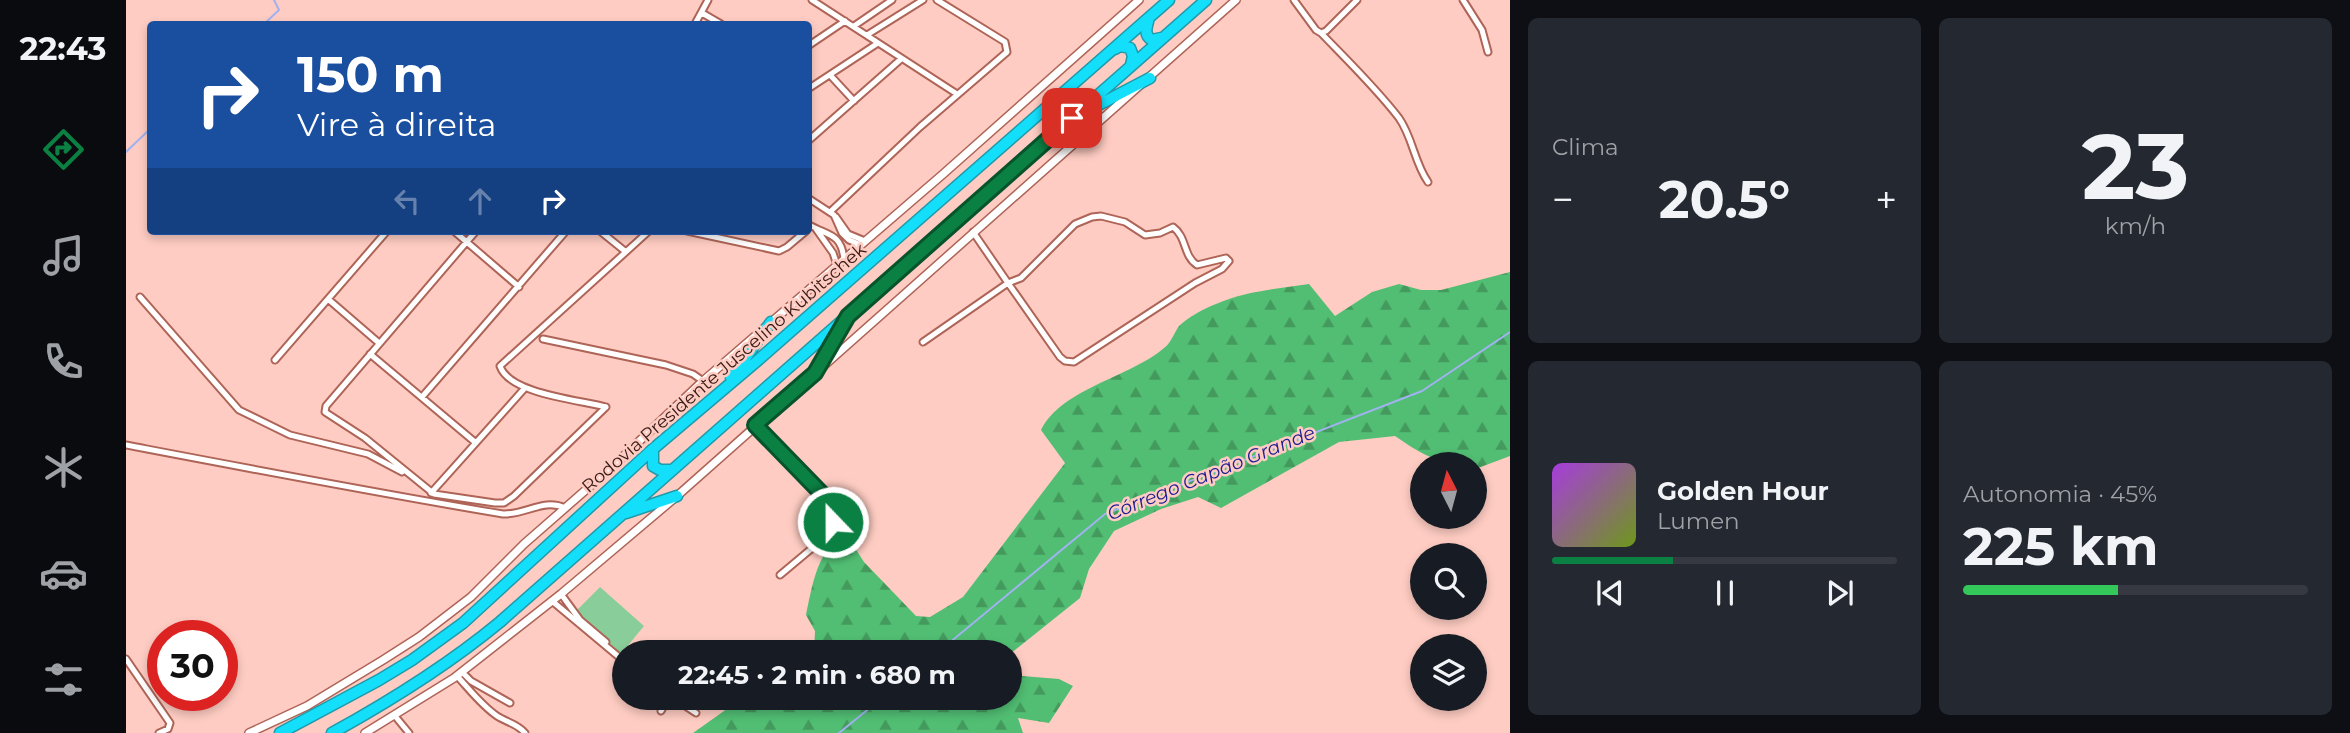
<!DOCTYPE html>
<html lang="pt">
<head>
<meta charset="utf-8">
<style>
	:root { --surface:#171b24; --page:#242831; --text:#f1f3f6; --muted:#9ea1a6; --line:#363941; --accent:#0b8043 }
	body { margin:0; font-family:Montserrat,sans-serif; background:var(--page); color:var(--text); height:100vh; display:flex; flex-direction:column; font-size:26px; white-space:nowrap }
	* { box-sizing:border-box; margin:0 }
	p { font-size:23px; color:var(--muted) }
	.icon { flex:none; width:38px; height:38px; fill:none; stroke:currentColor; stroke-width:2; stroke-linecap:round; stroke-linejoin:round }
	.map { position:relative; flex:1; overflow:hidden }
	.panel { display:flex; flex-direction:column; gap:18px; padding:18px; background:#0d0f14; width:840px }
	.panel>* { flex:none }
	.banner { position:absolute; left:21px; top:21px; width:665px; height:214px; border-radius:7px; box-shadow:0 4px 10px #0003; background:#1a4fa0; color:#fff; overflow:hidden }
	.needle { width:46px; rotate:354deg }
	.fabs { position:absolute; left:1284px; top:452px; display:grid; gap:14px }
	.fabs a { display:grid; place-items:center; width:77px; height:77px; border-radius:50%; background:var(--surface); box-shadow:0 4px 10px #0003; font-size:35px }
	.speed { position:absolute; left:21px; top:620px; display:flex; gap:14px; font-size:35px; font-weight:700; text-align:center }
	.speed>* { display:grid; place-content:center; width:91px; height:91px; border-radius:50%; background:var(--surface); box-shadow:0 4px 10px #0003; line-height:1 }
	.speed .limit { border:10px solid #d22; background:#fff; color:#111 }
	.pin { position:absolute; display:grid; place-items:center; width:60px; height:60px; color:#fff; margin:-30px; border-radius:14px; box-shadow:0 4px 10px #0006 }
	.me { position:absolute; width:77px; margin:-38px; rotate:338deg; stroke-linejoin:round; filter:drop-shadow(0 0 5px #0008) }
	.turn { display:flex; align-items:center; gap:24px; height:147px; padding:0 35px; font-size:32px }
	.turn .icon { width:91px; height:91px; stroke-width:2.5 }
	.turn b { display:block; font-size:49px; line-height:60px }
	.lanes { display:flex; align-items:center; height:66px; padding:0 35px; background:#0003; justify-content:center; gap:35px; direction:ltr }
	.lanes .off { opacity:.35 }
	.big { font-size:52px; font-weight:700; line-height:1.1 }
	.panel .tile { flex:1; display:flex; flex-direction:column; justify-content:center; gap:10px; min-width:0; padding:0 24px; border-radius:10px; background:var(--page) }
	.panel .dial { align-items:center; gap:0 }
	.dial b { font-size:91px; line-height:1 }
	.song { display:flex; align-items:center; gap:21px }
	.cover { width:84px; height:84px; border-radius:10px; background:linear-gradient(135deg,hsl(280 70% 55%),hsl(80 70% 35%)) }
	.played { height:7px; border-radius:4px; background:linear-gradient(90deg,var(--accent) 35%,var(--line) 35%) }
	.keys { display:flex; justify-content:space-around; direction:ltr }
	.heat { display:flex; justify-content:space-between; align-items:center; font-size:38px; direction:ltr }
	.charge { height:10px; border-radius:5px; background:linear-gradient(90deg,#34c759 45%,var(--line) 0) }
	.panel .tiles { flex:1; display:grid; gap:18px; grid-template-columns:repeat(2,1fr) }
	.trip { position:absolute; left:486px; top:640px; width:410px; height:70px; border-radius:35px; background:var(--surface); box-shadow:0 4px 10px #0003; font-weight:700; line-height:70px; text-align:center }
	main { display:flex; flex:1; min-height:0 }
	.tab-bar { display:flex; flex-direction:column; width:126px; justify-content:space-around; align-items:center; background:#090b0e; color:var(--muted) }
	.tab-bar .icon { width:49px; height:49px }
	.tab-bar .on { color:var(--accent) }
	.tab-bar b { font-size:32px; color:var(--text) }
	.map>svg:first-child { display:block }
	.forest { fill:url(#forest-firs) }
	.garden { fill:#89ce9a }
	.lines { fill:none; stroke-linecap:round; stroke-linejoin:round }
	.stream { stroke:#a0b2ef; stroke-width:2 }
	.street-casing { stroke:#ae6457; stroke-width:9 }
	.secondary-casing { stroke:#ae6457; stroke-width:10 }
	.highway-casing { stroke:#209aaa; stroke-width:13 }
	.street { stroke:#fff; stroke-width:5 }
	.secondary { stroke:#fff; stroke-width:7 }
	.highway { stroke:#14dffb; stroke-width:10 }
	.route-casing { stroke:#07532c; stroke-width:18 }
	.route { stroke:#0b8043; stroke-width:12 }
	.labels { text-anchor:middle; dominant-baseline:central; stroke-width:5; stroke-linejoin:round; paint-order:stroke }
	.street-label { font-size:18px; fill:#371914; stroke:#feccc2 }
	.water-label { font-size:19px; font-style:italic; fill:#1e2092; stroke:#feccc2 }
</style>
</head>
<body>
<main>
<nav class="tab-bar">
<b>22:43</b>
<svg class="icon on" aria-label="directions" viewBox="0 0 24 24"><path d="M12 3l9 9-9 9-9-9zM9 14v-3h6M13 9l2 2-2 2"/></svg>
<svg class="icon" aria-label="music" viewBox="0 0 24 24"><path d="M9 18V5l10-2v13"/><circle cx="6" cy="18" r="3"/><circle cx="16" cy="16" r="3"/></svg>
<svg class="icon" aria-label="phone" viewBox="0 0 24 24"><path d="M5 4h4l2 5-3 2q2 4 5 5l2-3 5 2v4C11 20 4 13 5 4z"/></svg>
<svg class="icon" aria-label="climate" viewBox="0 0 24 24"><path d="M12 3v18M4 7l16 10M4 17L20 7"/></svg>
<svg class="icon" aria-label="car" viewBox="0 0 24 24"><path d="M5 17H2v-5l4-1 3-4h7l3 4 3 1v5h-3M9 17h6M6 11h13"/><circle cx="7" cy="17" r="2"/><circle cx="17" cy="17" r="2"/></svg>
<svg class="icon" aria-label="filters" viewBox="0 0 24 24"><path d="M4 7h16M4 17h16"/><circle cx="9" cy="7" r="2"/><circle cx="15" cy="17" r="2"/></svg>
</nav>
<div class="map">
<svg width="1384" height="733" viewBox="0 0 1384 733">
	<defs>
		<pattern id="forest-firs" width="22" height="20" patternUnits="userSpaceOnUse" patternTransform="scale(1.75)"><rect width="22" height="20" fill="#51be73"/><path d="M5 1l3.5 6h-7zM16 11l3.5 6h-7z" fill="#449a5d"/></pattern>
	</defs>
	<rect width="100%" height="100%" fill="#feccc2"/>
	<path class="forest" d="M1384 272V456L1352 468 1349 467V464C1311 464 1300 457 1269 436L1213 442 1095 508 1072 497 1035 509 988 531 963 569 954 598 884 654 688 653 689 631 680 615C685 592 690 558 708 543L729 548 738 562 790 616 804 617 837 597 939 463 915 430C936 388 1003 378 1038 348 1045 343 1048 333 1053 326 1061 318 1079 308 1090 304 1120 291 1151 289 1183 284L1209 316 1246 292 1273 284 1295 290H1315Z
		M884 675 933 679 947 686 923 723 892 718 897 733H567L598 711 609 699 620 702 631 698H884Z"/>
	<path class="garden" d="M474 587 518 626 494 655 467 634 447 614Z"/>
	<g class="lines">
		<path class="stream" d="M138 24 153 10 148 0
			M0 152 24 129
			M811 653 979 514 1296 391 1384 332
			M713 733 756 698"/>
		<defs>
			<path id="street" d="M686 0 831 94
				M1168 0 1190 30 1195 33 1200 31 1231 0
				M1337 0 1356 30 1362 52
				M576 13 595 24
				M569 24 582 0
				M728 26 766 0
				M1195 33C1221 60 1250 88 1273 118 1287 138 1288 162 1302 182
				M741 35 797 0
				M682 46 719 21
				M704 75 728 101
				M682 89 752 43
				M682 141 775 59
				M682 198 708 215 716 233 723 240 735 245
				M704 212 794 127 881 52 879 42 811 0
				M975 216 999 222 1019 235 1034 233 1047 227C1061 237 1057 256 1071 265L1100 258 1103 261 1096 269 1069 283 948 362 939 361 934 357 882 283 895 278 949 224 966 217Z
				M710 217 722 234 739 241
				M682 224C701 236 715 232 718 259
				M690 229 707 253 711 265
				M328 231 393 287
				M350 231 200 406 199 412 239 438 308 494 369 503H378L388 496 480 407
				M474 231 500 252
				M561 231 653 251 661 247 680 231
				M14 297 113 410 164 435 242 454 276 472
				M202 299 253 343
				M417 339 540 365 567 374 577 381
				M797 342 882 283 847 232
				M244 354 350 443
				M149 360 261 231
				M296 397 440 231
				M480 407C454 400 383 394 374 366L523 231
				M629 425 690 486 708 511 703 534 654 575
				M0 445C126 469 251 493 377 514 399 515 418 498 439 508
				M305 493 398 389
				M435 594 454 620 480 642
				M426 601 499 662
				M0 659 44 723 42 729 33 733
				M336 672 345 681 384 703
				M331 676C344 690 355 705 371 716 380 722 392 724 399 733
				M547 698 570 713
				M535 711 539 704 540 698
				M269 716 283 733"/>
			<path id="secondary" d="M123 733 181 706 257 660 293 637 345 597 398 544 486 467 577 381 816 175 1013 0
				M239 733 328 678 435 594 551 496 1110 0"/>
			<path id="highway" d="M1023 18C1021 26 1017 35 1026 40L1035 38
				M989 49 994 46 1004 48 1007 56 1005 65
				M959 112 1024 78
				M689 373 717 325
				M605 378 645 322
				M527 449V466L534 470H545
				M500 513 551 496
				M154 733 253 680 286 660 337 623 527 449 631 361 1043 0
				M206 733C266 700 322 665 374 622L1080 0"/>
		</defs>
		<use href="#street" class="street-casing"/>
		<use href="#secondary" class="secondary-casing"/>
		<use href="#highway" class="highway-casing"/>
		<use href="#street" class="street"/>
		<use href="#secondary" class="secondary"/>
		<use href="#highway" class="highway"/>
	</g>
	<g class="lines">
		<defs>
			<path id="route" d="M707 522 708 511 701 499 629 425 689 373 722 316 946 118"/>
		</defs>
		<use href="#route" class="route-casing"/>
		<use href="#route" class="route"/>
	</g>
	<g class="labels">
		<g class="street-label">
			<text transform="translate(598 368) rotate(-41)">Rodovia Presidente Juscelino Kubitschek</text>
		</g>
		<g class="water-label">
			<text transform="translate(1085 473) rotate(-22)">Córrego Capão Grande</text>
		</g>
	</g>
</svg>
<div class="fabs">
<a><svg class="needle" viewBox="-14 -14 28 28"><path d="M0-13l5 13h-10z" fill="#e53935"/><path d="M0 13l5-13h-10z" fill="#9ea1a6"/></svg></a>
<a><svg class="icon" aria-label="search" viewBox="0 0 24 24"><circle cx="10" cy="10" r="6"/><path d="M15 15l6 6"/></svg></a>
<a><svg class="icon" aria-label="layers" viewBox="0 0 24 24"><path d="M12 4l9 5-9 5-9-5zM3 14l9 5 9-5"/></svg></a>
</div>
<div class="speed"><div class="limit">30</div></div>
<div class="pin" style="left:946px;top:118px;background:#d93025"><svg class="icon" aria-label="arrive" viewBox="0 0 24 24"><path d="M6 21V4h12l-3 4 3 4H6"/></svg></div>
<svg class="me" style="left:707px;top:522px" viewBox="-20 -20 40 40"><circle r="17" fill="#0b8043" stroke="#fff" stroke-width="3"/><path d="M0-11L8 9 0 5-8 9z" fill="#fff"/></svg>
<div class="trip">22:45 · 2 min · 680 m</div>
<div class="banner">
<div class="turn"><svg class="icon" aria-label="right" viewBox="0 0 24 24"><path d="M7 20v-9h11M14 6l5 5-5 5"/></svg><div><b>150 m</b>Vire à direita</div></div>
<div class="lanes"><svg class="icon off" aria-label="left" viewBox="0 0 24 24"><path d="M17 20v-9H6M10 6l-5 5 5 5"/></svg><svg class="icon off" aria-label="ahead" viewBox="0 0 24 24"><path d="M12 20V5M6 11l6-6 6 6"/></svg><svg class="icon" aria-label="right" viewBox="0 0 24 24"><path d="M7 20v-9h11M14 6l5 5-5 5"/></svg></div>
</div>
</div>
<section class="panel">
<div class="tiles">
<div class="tile"><p>Clima</p>
<div class="heat"><a>−</a><b class="big">20.5°</b><a>+</a></div>
</div>
<div class="tile dial"><b>23</b><p>km/h</p></div>
<div class="tile">
<div class="song"><i class="cover"></i><div><b>Golden Hour</b><p>Lumen</p></div></div>
<div class="played"></div>
<div class="keys"><svg class="icon" aria-label="previous" viewBox="0 0 24 24"><path d="M18 5L8 12l10 7zM5 5v14"/></svg><svg class="icon" aria-label="pause" viewBox="0 0 24 24"><path d="M8 5v14M16 5v14"/></svg><svg class="icon" aria-label="next" viewBox="0 0 24 24"><path d="M6 5l10 7-10 7zM19 5v14"/></svg></div>
</div>
<div class="tile"><p>Autonomia · 45%</p><b class="big">225 km</b><div class="charge"></div></div>
</div>
</section>
</main>
</body>
</html>
